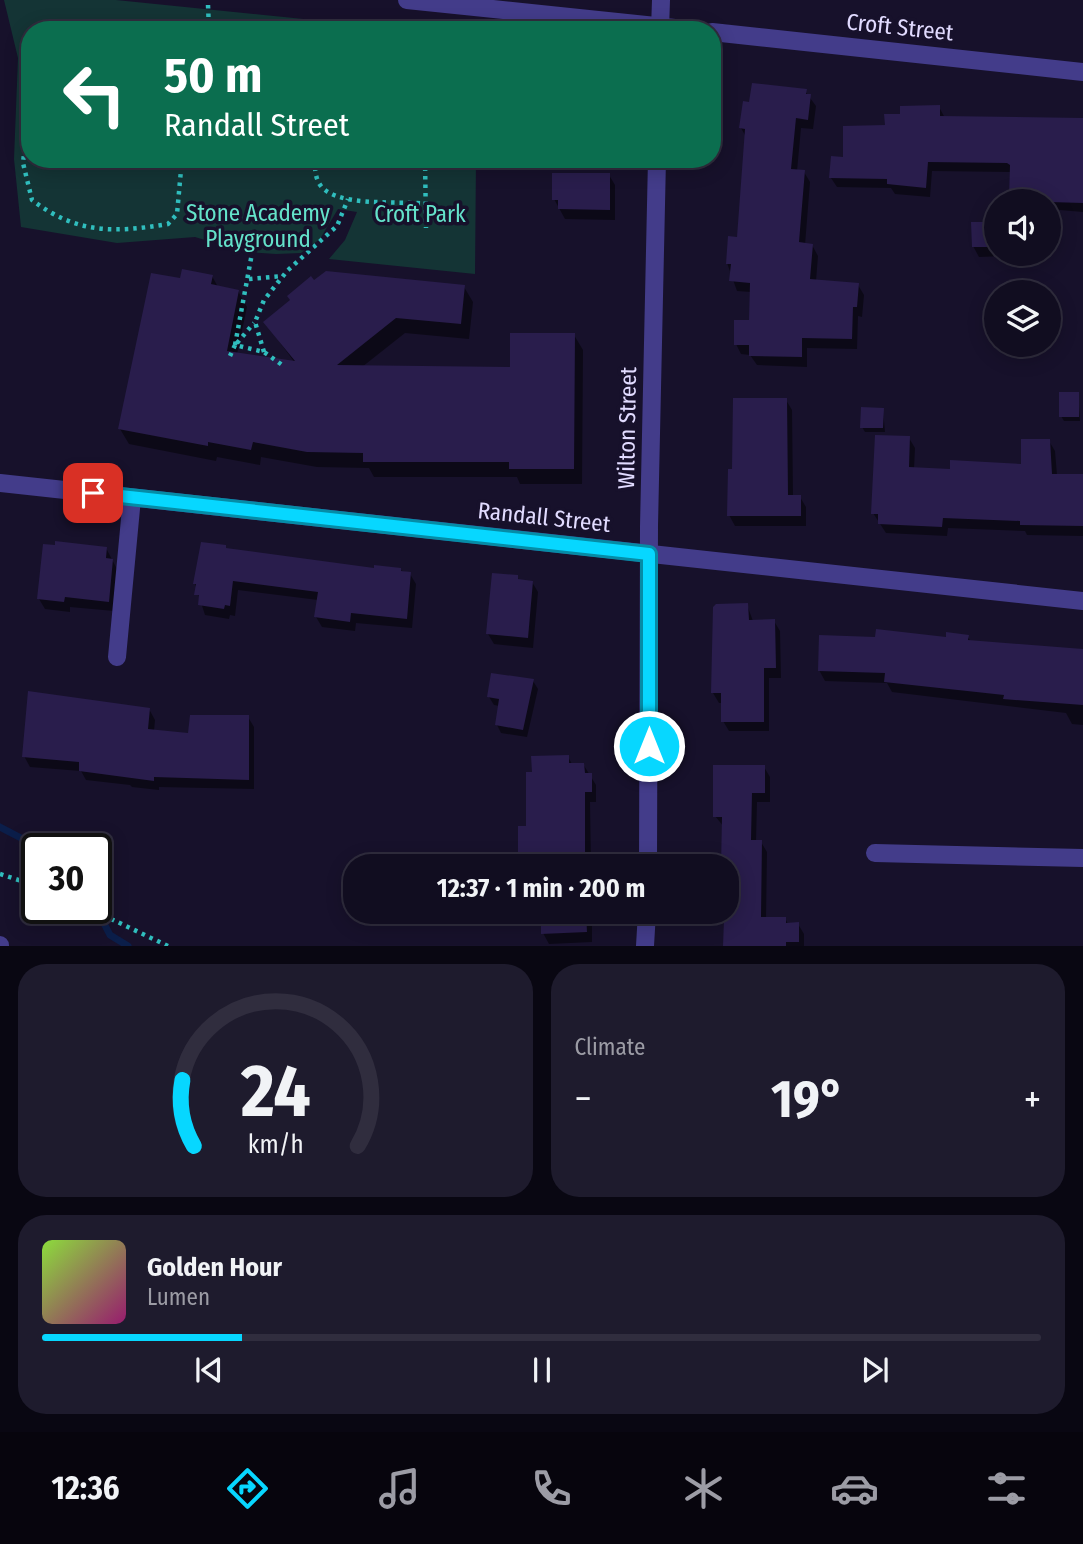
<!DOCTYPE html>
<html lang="en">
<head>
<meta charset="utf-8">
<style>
	:root { --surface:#110d20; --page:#1e1b2d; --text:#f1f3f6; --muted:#9c9ca5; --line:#302d3e; --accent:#07d7ff }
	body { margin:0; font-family:"Fira Sans Condensed",sans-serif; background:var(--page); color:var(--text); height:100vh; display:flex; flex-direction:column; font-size:26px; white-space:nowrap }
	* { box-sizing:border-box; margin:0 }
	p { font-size:23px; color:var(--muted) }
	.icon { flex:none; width:38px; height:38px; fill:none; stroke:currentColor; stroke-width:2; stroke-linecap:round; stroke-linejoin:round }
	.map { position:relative; height:946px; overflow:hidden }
	.sheet { display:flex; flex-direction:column; gap:18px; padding:18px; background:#090712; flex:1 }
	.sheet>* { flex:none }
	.guide { position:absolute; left:21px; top:21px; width:700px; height:147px; border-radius:28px; box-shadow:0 4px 18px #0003,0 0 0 2px var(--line); background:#0b6e4f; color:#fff; overflow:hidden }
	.controls { position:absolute; left:984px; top:189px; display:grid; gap:14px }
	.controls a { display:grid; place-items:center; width:77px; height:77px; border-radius:50%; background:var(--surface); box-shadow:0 4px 18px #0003,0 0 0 2px var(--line); font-size:35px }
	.speed { position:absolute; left:21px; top:833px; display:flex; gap:14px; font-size:35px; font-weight:700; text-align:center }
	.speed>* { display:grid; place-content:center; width:91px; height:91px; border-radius:50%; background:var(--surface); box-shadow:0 4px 18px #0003,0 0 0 2px var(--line); line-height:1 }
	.speed .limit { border:4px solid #111; border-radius:10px; background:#fff; color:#111 }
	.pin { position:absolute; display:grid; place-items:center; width:60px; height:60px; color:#fff; margin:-30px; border-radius:14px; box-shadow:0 4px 10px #0006 }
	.me { position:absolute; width:77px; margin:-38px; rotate:0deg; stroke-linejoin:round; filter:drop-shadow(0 0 5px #0008) }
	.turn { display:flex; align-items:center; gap:24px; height:147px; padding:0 28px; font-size:32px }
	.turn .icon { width:91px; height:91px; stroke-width:2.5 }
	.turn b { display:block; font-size:49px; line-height:60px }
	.big { font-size:52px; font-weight:700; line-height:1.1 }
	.sheet .widget { flex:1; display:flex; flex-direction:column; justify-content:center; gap:10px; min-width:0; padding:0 24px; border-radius:28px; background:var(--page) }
	.sheet .dial { align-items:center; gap:0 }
	.dial svg { height:182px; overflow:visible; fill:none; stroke:var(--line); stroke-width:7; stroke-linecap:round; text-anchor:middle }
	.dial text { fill:var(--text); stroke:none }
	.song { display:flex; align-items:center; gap:21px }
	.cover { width:84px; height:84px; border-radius:10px; background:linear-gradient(135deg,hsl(90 70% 55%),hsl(320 70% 35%)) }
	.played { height:7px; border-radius:4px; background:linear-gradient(90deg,var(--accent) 20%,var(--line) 20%) }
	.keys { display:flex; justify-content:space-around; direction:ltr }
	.heat { display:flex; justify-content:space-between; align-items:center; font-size:38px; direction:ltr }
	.sheet .tiles { flex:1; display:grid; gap:18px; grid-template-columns:1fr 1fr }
	.widget:last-child { grid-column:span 2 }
	.trip { position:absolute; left:343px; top:854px; width:396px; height:70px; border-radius:28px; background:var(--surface); box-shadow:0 4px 18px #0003,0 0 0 2px var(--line); font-weight:700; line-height:70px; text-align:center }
	.tab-bar { display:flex; height:112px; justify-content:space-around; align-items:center; background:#07050d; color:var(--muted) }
	.tab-bar .icon { width:49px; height:49px }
	.tab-bar .active { color:var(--accent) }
	.tab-bar b { font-size:32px; color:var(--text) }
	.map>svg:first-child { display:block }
	.green { fill:#143435 }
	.shadow { fill:#0007 }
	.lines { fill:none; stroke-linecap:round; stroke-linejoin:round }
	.stream { stroke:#0b1e4a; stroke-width:7 }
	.building { fill:#291d4c }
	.path { stroke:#30bebe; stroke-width:4.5; stroke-dasharray:3.5 5; stroke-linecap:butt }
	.minor { stroke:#433c8a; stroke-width:18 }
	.route-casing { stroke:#058ca6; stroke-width:18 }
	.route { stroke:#07d7ff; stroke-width:12 }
	.labels { text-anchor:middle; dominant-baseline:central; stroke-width:7; stroke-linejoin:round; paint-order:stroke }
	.street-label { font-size:23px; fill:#e1dbff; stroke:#17112b }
	.park-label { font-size:23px; fill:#64e2ca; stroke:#17112b }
</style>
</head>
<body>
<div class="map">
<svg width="1083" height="946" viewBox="0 0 1083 946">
	<rect width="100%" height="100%" fill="#17112b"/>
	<path class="green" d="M4 0H116L412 30H30V159H476L475 274 329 259 345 240 357 212 338 209 320 239 301 253 276 254 245 252 195 237 117 243 21 227 14 159 18 58Z"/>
	<path class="shadow" d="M805 91 816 106 813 129 801 128 797 171 804 172 810 182 805 245H812L818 256 816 281 858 285 864 295 862 317 858 316 857 349 807 348V367L757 365 750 355 741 354 736 344 750 322 751 292 737 291 727 263 738 239 746 137 741 128Z
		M939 107 945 118 1083 120V212L1048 209V201H1014L1011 172 932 171 930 197 895 194 891 188 837 187 831 178 845 158 902 116Z
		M609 175 615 185V220L565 219 554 199Z
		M996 224V254L1005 256 979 257 973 246Z
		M212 276 218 287 238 291 247 307 237 354 295 363 265 322 314 283 464 287 473 302 469 339 405 333 362 367 512 369 574 335 583 350 582 484H520L517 477H374L369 468 317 467 261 457 260 465 217 457 216 461 129 444 120 429 181 280Z
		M1078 393 1080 421H1064L1061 416Z
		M786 400 792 410 793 497H800L806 507V526H735L729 515 734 470Z
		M883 409 885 432H865L862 427Z
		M909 438 915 448 914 469 951 471 1023 466 1049 441 1055 451 1057 475 1083 476V536L1027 535 1025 531 948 528 947 536 886 533 873 513Z
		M106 548 118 571 114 611 70 607V612L45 609 39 599Z
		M227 550 376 570H400L410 574 416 584 412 628 356 623 355 631 322 627 316 617 318 600 238 590 235 616 230 615 229 619 205 615 195 584Z
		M517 577 520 581 532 582 538 592 533 648 494 644 488 634Z
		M747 605 753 621H774L780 631 781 678H769V731H729L723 721V703H719L713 693Z
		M968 637 971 642 1083 650V725L1072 724 1066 713 892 692 887 683 825 681 819 670Z
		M533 681 538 689 527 737 501 733 497 725 500 706 494 705 489 697Z
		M149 709 155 720 154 731 190 735 248 717 254 727V789L159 787V790L132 787 130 785 86 780 81 771 30 767 24 756Z
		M568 757 572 764H583L596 785V802H590L591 866H521L534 773Z
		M764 767 770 777V802H757L756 841 761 842 767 852 766 919 785 918 788 924H798L804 934V946H725L724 827 715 816Z
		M542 912H592V942L549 944 543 933Z"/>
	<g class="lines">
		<path class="stream" d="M0 827 42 849
			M96 908 110 935 128 946"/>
	</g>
	<path class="building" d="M752 83 807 89 806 94H811L808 120 796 118 791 169 805 170 799 242 813 244 810 279 859 283 857 307H853L852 339 802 338V357L749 356V345H734V320H749L750 283 729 281 731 264H726L728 236 737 237 745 129 739 128 743 101 749 102Z
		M940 105V116L1083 118V203L1049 202V198L1009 197 1010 165 1007 163 928 162 926 188 887 184V179L829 178 831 156 843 157V126L885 125 884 114H900V106Z
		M552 173H610V210L558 209V200H552Z
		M971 222H996V247H972Z
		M182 269 213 275 211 284 239 290 227 351 295 361 263 322 290 300 287 296 311 276 314 280 326 271 465 285 461 324 396 318 337 365 510 367V333H575L574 469H509V462H363V453L307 452 253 442 251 450 208 442V446L118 429 151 273 180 278Z
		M1059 392H1079V417H1059Z
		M733 398H787L788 495H801V516H727L728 469H732Z
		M861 407 884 408 883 428H860Z
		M875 435 910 436 909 467 950 469V460L1021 464V439H1050L1052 474H1083V526L1020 525V521L943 518 942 527 878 524V514H871Z
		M55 541 107 547 106 558 113 559 109 602 65 597 64 602 37 599 43 544 55 545Z
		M201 542 226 545V548L374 568V565L401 568V571L411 572 407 619 351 613 350 622 314 617 318 592 233 581 230 606 225 605 224 609 198 605 199 595H194L196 584H193Z
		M492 573 518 575V579L533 581 528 638 486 634Z
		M748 603 749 620 775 619 776 668H764V722H721V693H711L713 607 716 604Z
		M876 629 946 637V632L969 635 968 640 1083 649V705L1003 699 1004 695 884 682 885 673 818 671 819 635 875 637Z
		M491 673 534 679 523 730 495 725 499 699 487 697Z
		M28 691 150 708 148 729 188 733 190 715H249V780L154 777V781L79 771V762L22 757Z
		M569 755V763H584L585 773H592V792H585V864H518V826H526V772H532L531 756Z
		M713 765H765V793H752L751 840H762L761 917H786V923L799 922V942H786V946H723L726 866H721L722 817H713Z
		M541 912H586L587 932 541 934Z"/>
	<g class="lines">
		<path class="path" d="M208 5 209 30
			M30 97 23 163 32 200C77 234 114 233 168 224L177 214 182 159
			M314 159C315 166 315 175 318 181 329 209 401 200 427 204
			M425 159 426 228
			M249 279 282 276
			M237 343 254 323
			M235 345 255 237
			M264 352 255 322 264 300 287 271 337 226 348 199
			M230 356 235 345 264 352 285 367
			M0 874 37 886
			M88 908 168 946"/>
		<path class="minor" d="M407 0 694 30
			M660 30 661 0
			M712 32 1083 72
			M0 483 1083 601
			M117 657 132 498
			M875 853 1083 858
			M648 866 649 526 657 159
			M0 945V946
			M645 946 647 912"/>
	</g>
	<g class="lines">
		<defs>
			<path id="route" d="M93 493 649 554V746"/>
		</defs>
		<use href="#route" class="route-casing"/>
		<use href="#route" class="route"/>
	</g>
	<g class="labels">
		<g class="street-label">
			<text transform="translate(900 27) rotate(6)">Croft Street</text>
			<text transform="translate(627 428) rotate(-89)">Wilton Street</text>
			<text transform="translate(544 517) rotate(6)">Randall Street</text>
		</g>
		<g class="park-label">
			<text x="258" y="213">Stone Academy<tspan x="258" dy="26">Playground</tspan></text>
			<text x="420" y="214">Croft Park</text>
		</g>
	</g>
</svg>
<div class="controls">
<a><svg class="icon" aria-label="sound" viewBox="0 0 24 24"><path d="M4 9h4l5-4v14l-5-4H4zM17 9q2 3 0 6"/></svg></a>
<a><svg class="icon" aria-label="layers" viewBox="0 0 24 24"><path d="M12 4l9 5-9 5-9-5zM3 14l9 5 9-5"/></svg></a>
</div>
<div class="speed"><div class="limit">30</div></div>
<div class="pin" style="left:93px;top:493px;background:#d93025"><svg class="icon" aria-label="arrive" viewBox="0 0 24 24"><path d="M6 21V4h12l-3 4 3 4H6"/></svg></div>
<svg class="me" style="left:649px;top:746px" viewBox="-20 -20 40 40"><circle r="17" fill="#07d7ff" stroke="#fff" stroke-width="3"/><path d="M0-11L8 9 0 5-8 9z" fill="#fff"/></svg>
<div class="trip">12:37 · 1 min · 200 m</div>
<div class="guide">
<div class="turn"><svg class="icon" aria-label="left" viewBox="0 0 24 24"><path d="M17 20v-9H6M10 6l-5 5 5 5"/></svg><div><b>50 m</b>Randall Street</div></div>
</div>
</div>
<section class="sheet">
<div class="tiles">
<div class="widget dial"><svg viewBox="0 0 100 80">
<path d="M14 69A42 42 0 1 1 86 69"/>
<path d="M14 69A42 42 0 0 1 9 40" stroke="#07d7ff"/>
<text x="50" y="56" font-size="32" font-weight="700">24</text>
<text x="50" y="72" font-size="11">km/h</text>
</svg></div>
<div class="widget"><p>Climate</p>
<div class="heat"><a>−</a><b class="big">19°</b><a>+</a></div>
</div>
<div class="widget">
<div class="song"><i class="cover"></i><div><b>Golden Hour</b><p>Lumen</p></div></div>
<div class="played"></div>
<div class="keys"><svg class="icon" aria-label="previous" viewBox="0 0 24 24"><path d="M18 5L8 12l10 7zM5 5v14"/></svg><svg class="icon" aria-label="pause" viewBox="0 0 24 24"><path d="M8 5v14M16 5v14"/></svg><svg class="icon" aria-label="next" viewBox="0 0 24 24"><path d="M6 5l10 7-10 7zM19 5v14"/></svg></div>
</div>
</div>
</section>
<nav class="tab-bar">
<b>12:36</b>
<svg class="icon active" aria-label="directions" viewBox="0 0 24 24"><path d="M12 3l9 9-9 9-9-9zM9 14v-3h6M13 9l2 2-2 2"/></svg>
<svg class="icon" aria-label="music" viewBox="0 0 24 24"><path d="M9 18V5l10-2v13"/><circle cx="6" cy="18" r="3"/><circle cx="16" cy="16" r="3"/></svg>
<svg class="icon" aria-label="phone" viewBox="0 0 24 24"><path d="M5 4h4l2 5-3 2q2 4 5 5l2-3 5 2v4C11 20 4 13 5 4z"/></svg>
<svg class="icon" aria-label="climate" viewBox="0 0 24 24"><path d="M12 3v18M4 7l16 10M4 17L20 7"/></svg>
<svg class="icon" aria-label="car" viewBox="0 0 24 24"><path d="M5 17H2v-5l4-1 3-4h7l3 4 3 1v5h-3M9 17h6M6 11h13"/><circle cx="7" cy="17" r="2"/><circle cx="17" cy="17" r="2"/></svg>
<svg class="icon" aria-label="filters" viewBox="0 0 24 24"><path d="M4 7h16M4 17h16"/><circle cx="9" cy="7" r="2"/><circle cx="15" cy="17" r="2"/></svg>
</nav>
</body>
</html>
